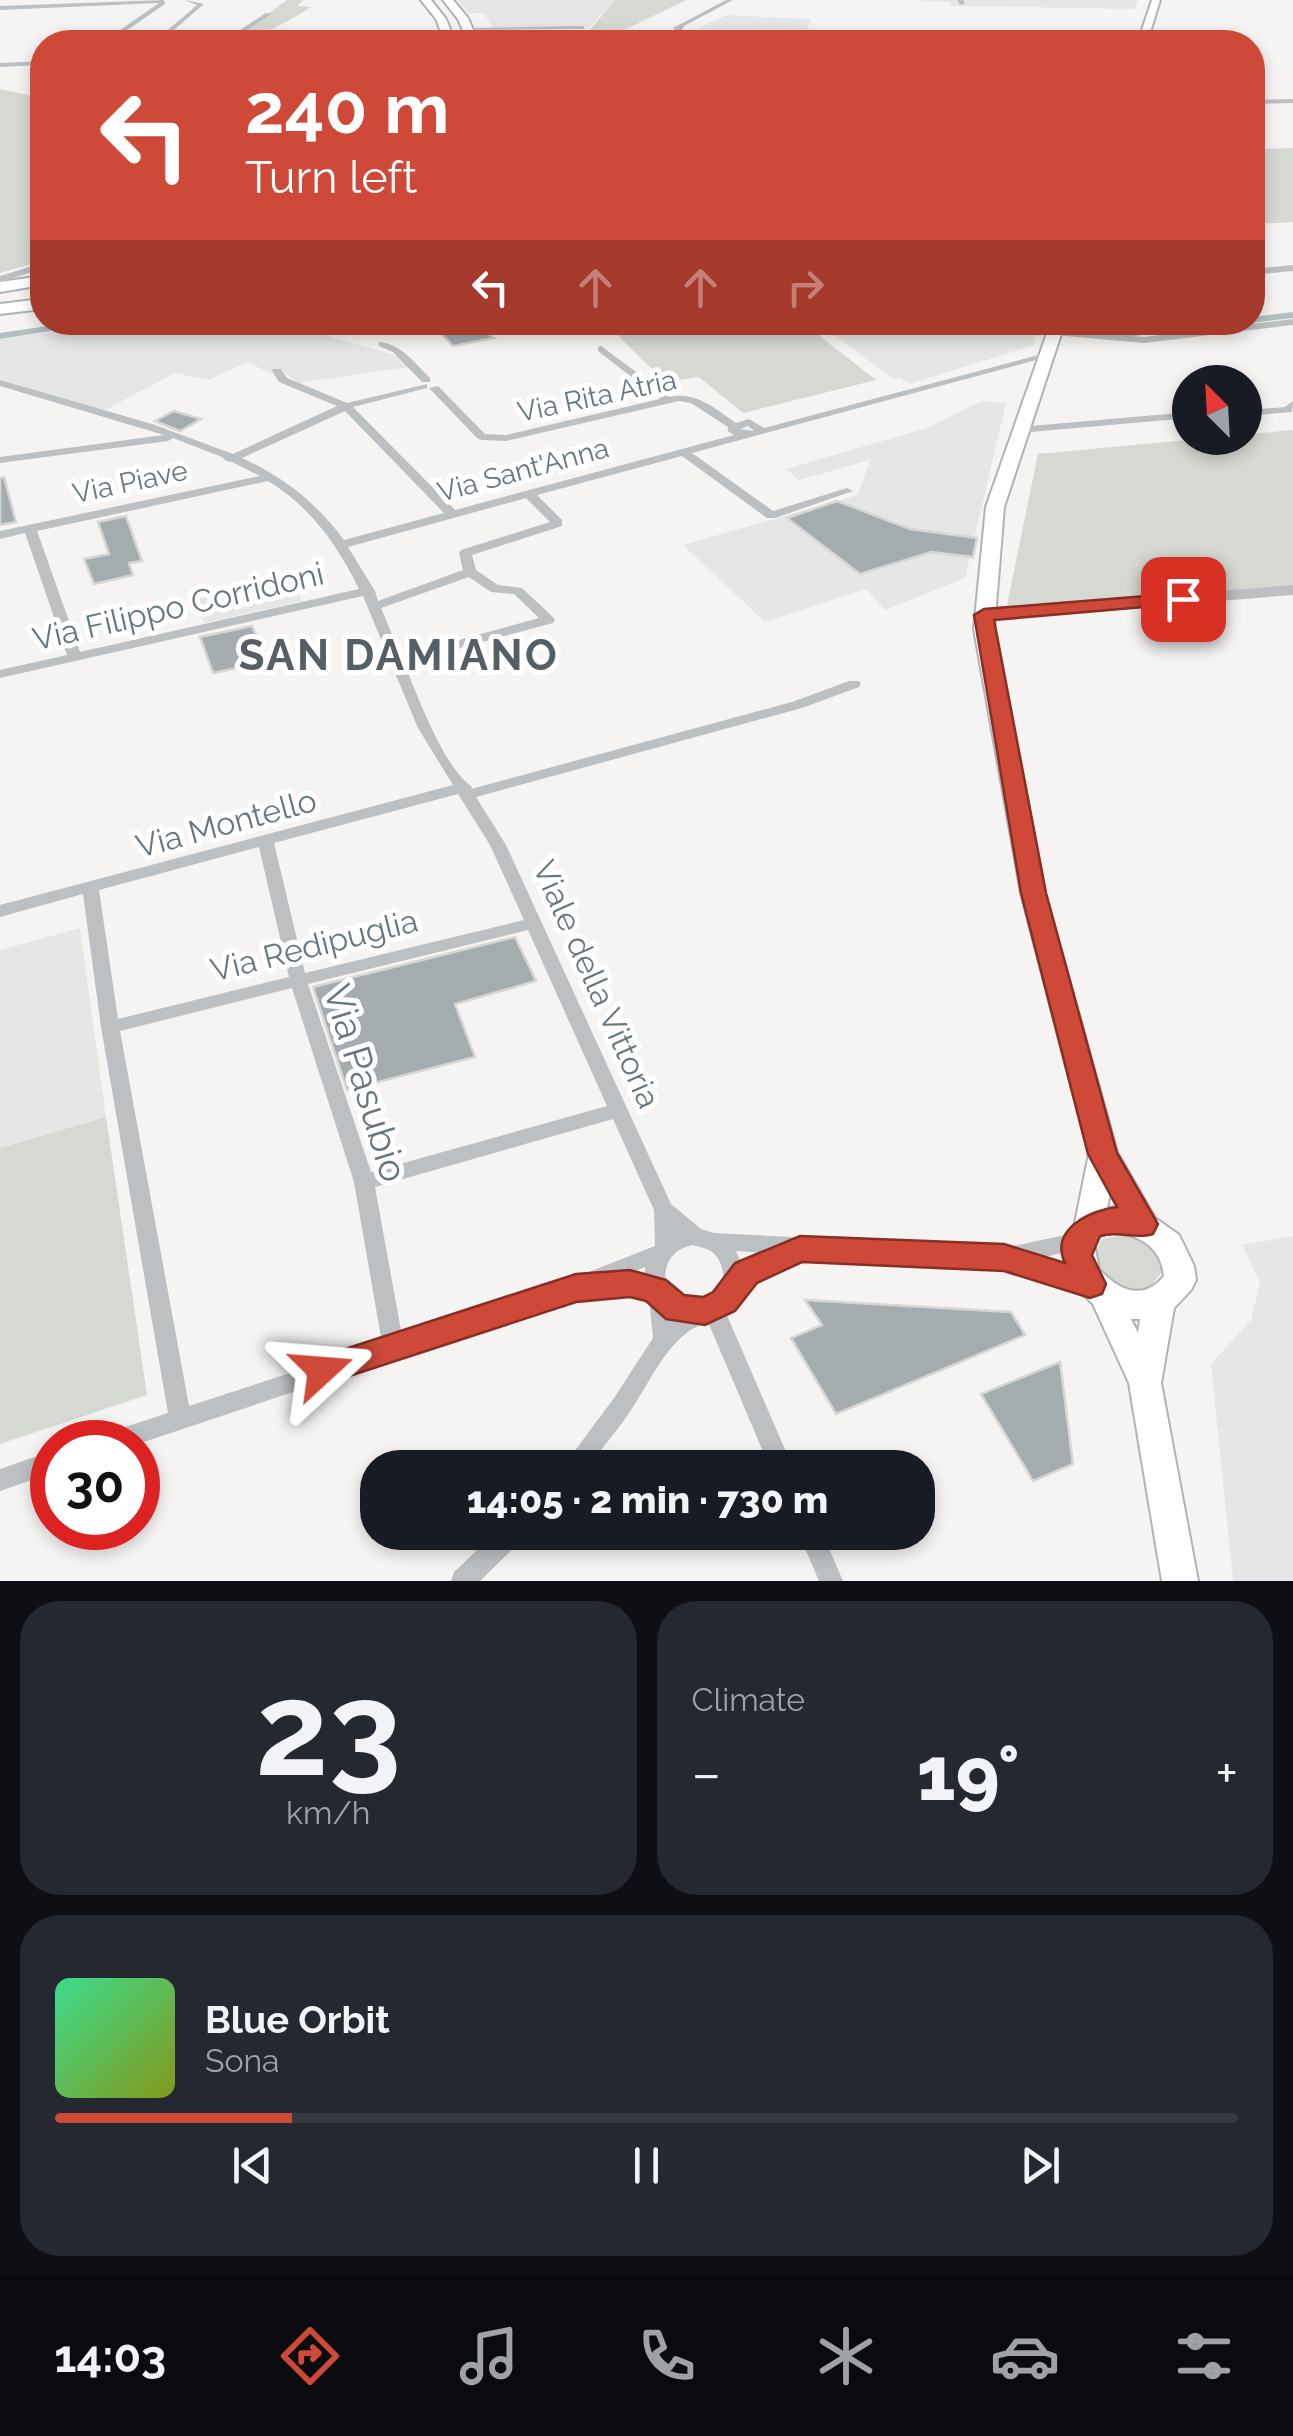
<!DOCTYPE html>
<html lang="en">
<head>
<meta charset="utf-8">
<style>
	:root { --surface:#171b24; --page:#242831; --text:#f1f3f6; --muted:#9ea1a6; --line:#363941; --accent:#cf4938 }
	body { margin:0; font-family:Raleway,sans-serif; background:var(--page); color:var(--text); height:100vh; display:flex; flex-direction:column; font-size:38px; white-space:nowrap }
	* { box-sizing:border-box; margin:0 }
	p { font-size:32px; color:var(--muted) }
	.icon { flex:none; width:55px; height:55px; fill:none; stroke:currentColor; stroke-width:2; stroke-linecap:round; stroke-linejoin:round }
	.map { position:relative; height:1581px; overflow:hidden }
	.sheet { display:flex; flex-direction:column; gap:20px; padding:20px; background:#0d0f14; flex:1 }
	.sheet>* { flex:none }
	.top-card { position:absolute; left:30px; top:30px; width:1235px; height:305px; border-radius:40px; box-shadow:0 5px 15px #0003; background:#cf4938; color:#fff; overflow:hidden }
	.needle { width:65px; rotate:336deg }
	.controls { position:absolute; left:1172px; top:365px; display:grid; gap:20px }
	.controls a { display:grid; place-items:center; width:90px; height:90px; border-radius:50%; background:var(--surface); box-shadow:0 5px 15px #0003; font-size:50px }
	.speed { position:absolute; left:30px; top:1420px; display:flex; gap:20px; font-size:50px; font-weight:700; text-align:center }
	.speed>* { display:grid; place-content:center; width:130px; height:130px; border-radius:50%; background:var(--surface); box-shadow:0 5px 15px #0003; line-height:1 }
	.speed .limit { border:15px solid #d22; background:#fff; color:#111 }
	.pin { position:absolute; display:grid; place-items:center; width:85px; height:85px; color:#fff; margin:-42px; border-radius:20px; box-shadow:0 5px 15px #0006 }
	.me { position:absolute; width:110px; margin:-55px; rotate:71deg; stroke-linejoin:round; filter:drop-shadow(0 0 8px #0008) }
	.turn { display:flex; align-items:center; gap:35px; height:210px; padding:0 50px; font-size:45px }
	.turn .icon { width:130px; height:130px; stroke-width:2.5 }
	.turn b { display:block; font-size:70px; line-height:85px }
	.lanes { display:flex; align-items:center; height:95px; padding:0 50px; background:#0003; justify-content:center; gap:50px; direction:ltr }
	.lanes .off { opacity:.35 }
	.big { font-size:75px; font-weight:800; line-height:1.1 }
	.sheet .tile { flex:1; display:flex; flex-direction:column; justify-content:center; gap:15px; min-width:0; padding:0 35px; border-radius:40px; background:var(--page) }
	.sheet .dial { align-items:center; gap:0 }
	.dial b { font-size:130px; line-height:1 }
	.song { display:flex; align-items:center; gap:30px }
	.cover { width:120px; height:120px; border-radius:15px; background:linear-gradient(135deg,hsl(150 70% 55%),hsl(70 70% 35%)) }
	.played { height:10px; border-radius:5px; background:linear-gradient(90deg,var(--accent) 20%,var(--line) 20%) }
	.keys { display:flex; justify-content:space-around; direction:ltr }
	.heat { display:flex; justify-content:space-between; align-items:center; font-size:55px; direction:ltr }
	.sheet .tiles { flex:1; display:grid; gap:20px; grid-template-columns:1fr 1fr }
	.tile:last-child { grid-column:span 2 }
	.trip { position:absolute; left:360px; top:1450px; width:575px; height:100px; border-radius:40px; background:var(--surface); box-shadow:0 5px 15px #0003; font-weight:800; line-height:100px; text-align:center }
	.menu { display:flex; height:160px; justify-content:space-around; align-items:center; background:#090b0e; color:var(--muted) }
	.menu .icon { width:70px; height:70px }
	.menu .active { color:var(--accent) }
	.menu b { font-size:45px; color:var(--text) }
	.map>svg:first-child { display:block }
	.built { fill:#e5e6e5 }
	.green { fill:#d5d9d1 }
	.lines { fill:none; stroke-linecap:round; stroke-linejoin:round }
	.canal { fill:#b3c0c2; fill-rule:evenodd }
	.building { fill:#a4acb0; stroke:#d6d6d4; stroke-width:2.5 }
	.secondary-casing { stroke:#afb4b7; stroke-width:4 }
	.primary-casing { stroke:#aeb3b5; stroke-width:4 }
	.minor { fill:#bcc0c3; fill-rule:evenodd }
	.tertiary { fill:#bcc0c3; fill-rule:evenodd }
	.secondary { fill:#fff; fill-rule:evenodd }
	.primary { fill:#fff; fill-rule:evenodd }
	.route { fill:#cf4938; stroke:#872f24; stroke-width:2.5 }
	.labels { text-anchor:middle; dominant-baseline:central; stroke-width:10; stroke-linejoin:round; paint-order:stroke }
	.far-street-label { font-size:28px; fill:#67777f; stroke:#fff }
	.street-label { font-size:32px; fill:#67777f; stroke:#fff }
	.near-street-label { font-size:38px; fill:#67777f; stroke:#fff }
	.district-label { font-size:42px; font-weight:bold; letter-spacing:2.5px; fill:#546065; stroke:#fff }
</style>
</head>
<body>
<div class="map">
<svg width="1293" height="1581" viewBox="0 0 1293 1581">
	<rect width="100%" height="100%" fill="#f5f4f2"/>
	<path class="built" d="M457 0H615L590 27H493L484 13 469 14Z
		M909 0H1138L1134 9 951 6 950 2Z
		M727 15 811 19 805 36 809 42H667Z
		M122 322H264L301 328 397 356 408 367 299 383 282 371 270 373 247 362 209 380 175 373 101 412 0 379V339Z
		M980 322 1037 330 1034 345 909 384 900 377 893 379 818 323Z
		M982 401 1006 403 965 578 885 610 866 589 765 622 683 545 858 495 870 460 799 480 786 469 927 428Z
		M291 579 302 601 204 623 195 599Z
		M80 928 106 1117 0 1148V950Z
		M1293 1236V1581H1233L1211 1364 1251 1320 1260 1283 1242 1245Z"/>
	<path class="green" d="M287 0H304L297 6 311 7C293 19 250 43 230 42Z
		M615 0H686L618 33 589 31Z
		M0 89 42 98V261L0 273Z
		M1252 143 1258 149 1293 148V222L1253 224Z
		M605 323H803L876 380 743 413 699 377 665 382Z
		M1293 430V586L1022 610 1007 605 1038 454Z
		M106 1117 147 1395 0 1444V1148Z
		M1131 1234 1158 1252 1164 1270 1148 1289C1120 1294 1102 1279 1094 1253L1102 1239Z"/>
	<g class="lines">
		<path class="canal" d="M1293 312V318L1252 323 1249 322H1252V317Z
			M74 322H107L0 339V333Z
			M1010 322H1051L1126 331 1201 322H1241L1126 337Z"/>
	</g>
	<path class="building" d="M473 322 494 338 453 346 438 330Z
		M174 411 201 419 180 431 155 421Z
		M4 477 16 522 0 525V478Z
		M837 501 910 529 977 538 973 557 931 552 860 574 787 518Z
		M126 516 142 561 129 563 133 575 94 584 84 559 109 554 98 522Z
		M252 626 267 662 213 673 200 637Z
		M515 937 536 981 455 1004 475 1057 347 1090 313 987Z
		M805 1300 1011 1312 1025 1335 836 1414 791 1338 822 1325Z
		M1060 1362 1073 1464 1033 1481 981 1394Z"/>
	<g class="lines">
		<defs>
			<path id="secondary" d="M1152 0H1160L1147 42H1138Z
				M1051 322H1065L1004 507 994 629 1045 893 1117 1152 1155 1218 1179 1235 1194 1266 1196 1280 1191 1290 1174 1308 1161 1383 1198 1581H1162L1129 1383 1093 1304 1076 1287 1064 1261V1241L1075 1223 1089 1154 1021 893 974 629 986 507ZM1110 1193 1118 1207 1107 1208ZM1113 1232C1140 1235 1161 1247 1164 1276 1143 1302 1118 1290 1099 1269L1094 1244 1100 1236ZM1131 1319H1140L1138 1333Z"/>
			<path id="primary" d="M421 0H431L446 19 455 42H445L436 19Z
				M443 0H453L468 18 478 42H468L458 19Z
				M42 276V285L0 292V282Z
				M42 299V309L0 314V304Z"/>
		</defs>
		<use href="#secondary" class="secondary-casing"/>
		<use href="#primary" class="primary-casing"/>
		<path class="minor" d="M164 0 165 4 123 33H94L120 30 159 3 0 10V6Z
			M185 0 204 4 160 42H154L197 5Z
			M726 0H733L684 26 682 30 692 34 810 41 691 38 676 32 673 28Z
			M957 0H963L965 4 960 5Z
			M266 13 271 14 229 42H222Z
			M583 26 585 29 467 30 470 28Z
			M450 32 448 35 349 42 352 40Z
			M42 61V65L0 67V63Z
			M1293 99V103L1252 104V100Z
			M42 263V269L0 282V276Z
			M1293 265V271L1252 275V269Z
			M1293 319V325L1144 343 1055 335 1050 332 1055 329 1144 337Z
			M379 342C401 344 414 362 430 378V382H422L393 352 379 346Z
			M601 346 670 397C696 391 715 409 736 423L749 419 764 428 1042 354 1051 356 692 453 773 511 847 488 853 491 775 518H767L682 456 537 495 562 520V526L472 555 476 570 498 585 522 588 553 617 555 620 553 623 404 663C418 697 443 766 472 787L471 789 792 702 849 681H859L861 684 859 687 802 708 476 797 506 845 671 1204 701 1229 714 1233 1004 1248 1079 1232 1086 1235 1089 1241 1086 1247 1037 1259 1098 1279 1101 1285 1098 1291 1091 1294 1005 1266 805 1255 765 1271 742 1288 734 1304 726 1313 793 1468H770L708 1322C670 1333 652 1379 631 1410 618 1430 602 1448 587 1468H562L614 1398 653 1338 649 1298 618 1292 576 1297 138 1444 101 1442 104 1434 168 1413 101 1027 83 894 0 917V905L453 785 418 728 363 596 0 678V670L67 655 25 533 0 539V531L260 476 232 462 226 461 222 457 173 438 168 441 0 463V457L164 435 0 386V380L152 424 233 454 337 406 279 382 272 371 273 369H281L287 378 347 403 427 384V388L353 407 455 510 734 435 728 431V427L691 403 679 401 506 441 482 440 478 439 429 388 438 386 485 434 506 435 660 399 598 351V347ZM345 411 444 513 344 540C317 503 283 477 242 458ZM748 426 754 431 740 429ZM268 481C311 507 338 546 359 589L80 652 37 531ZM526 498 550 522 461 550 459 553 463 570 378 601 375 591 348 547ZM469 577 491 592 514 594 539 618 401 656 381 608ZM458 794 490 845 524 920 305 973 274 843ZM259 847 289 977 118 1019 99 890ZM528 930 607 1106 371 1172 308 984ZM292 988 354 1182 382 1343 189 1406 120 1031ZM613 1119 654 1210 655 1246 576 1277 574 1280 402 1336 375 1187ZM693 1245C696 1246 705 1248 709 1250 724 1258 728 1283 716 1296 712 1299 707 1302 702 1305L696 1303C662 1314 650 1252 693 1245ZM736 1251 766 1253 742 1265ZM645 1267V1279L625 1275Z
			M1293 401 1292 412 1245 416V410L1285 407Z
			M1190 412V418L1019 433 1014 430 1019 427Z
			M52 1451V1473L0 1491V1469Z
			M496 1532H526L522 1540 480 1581H451L454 1572Z
			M798 1532H822L843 1581H819Z"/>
		<path class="tertiary" d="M1293 585V595L984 620 975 615 984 610Z"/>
		<use href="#secondary" class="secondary"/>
		<use href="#primary" class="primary"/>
	</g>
	<path class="route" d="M1183 593 1193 599 1190 603 994 620 1046 893 1117 1153 1158 1224 1153 1234C1135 1240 1119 1230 1100 1236L1092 1255 1106 1284 1102 1294 1090 1298 1004 1271 802 1262 757 1283 735 1311 705 1325 666 1319 646 1301 630 1297 576 1302 322 1385 311 1381 306 1370 311 1360 576 1274 630 1270 666 1280 684 1295 703 1297 713 1292 735 1263 800 1236 1004 1244 1065 1263C1049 1229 1091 1210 1117 1207L1088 1154 1021 893 974 615 984 609Z"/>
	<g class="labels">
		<g class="far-street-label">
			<text transform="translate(597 396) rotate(-12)">Via Rita Atria</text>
			<text transform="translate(523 470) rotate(-15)">Via Sant'Anna</text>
			<text transform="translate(130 482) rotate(-12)">Via Piave</text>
		</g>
		<g class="street-label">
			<text transform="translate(178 606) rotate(-13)">Via Filippo Corridoni</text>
			<text transform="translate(226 823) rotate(-15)">Via Montello</text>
			<text transform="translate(314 945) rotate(-14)">Via Redipuglia</text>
			<text transform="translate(597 984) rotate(66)">Viale della Vittoria</text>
		</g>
		<g class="near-street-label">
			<text transform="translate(366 1083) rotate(73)">Via Pasubio</text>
		</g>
		<g class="district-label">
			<text x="399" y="655">SAN DAMIANO</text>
		</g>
	</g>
</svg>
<div class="controls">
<a><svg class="needle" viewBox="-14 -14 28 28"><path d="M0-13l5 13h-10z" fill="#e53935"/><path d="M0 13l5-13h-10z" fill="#9ea1a6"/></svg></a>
</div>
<div class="speed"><div class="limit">30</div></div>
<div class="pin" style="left:1183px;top:599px;background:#d93025"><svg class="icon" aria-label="arrive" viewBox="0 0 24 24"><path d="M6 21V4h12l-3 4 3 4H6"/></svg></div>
<svg class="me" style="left:322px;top:1370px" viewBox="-20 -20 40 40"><path d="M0-17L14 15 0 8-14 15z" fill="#cf4938" stroke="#fff" stroke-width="4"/></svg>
<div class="trip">14:05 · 2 min · 730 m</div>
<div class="top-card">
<div class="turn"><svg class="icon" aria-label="left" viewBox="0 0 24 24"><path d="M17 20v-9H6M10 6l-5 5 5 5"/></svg><div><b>240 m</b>Turn left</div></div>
<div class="lanes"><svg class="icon" aria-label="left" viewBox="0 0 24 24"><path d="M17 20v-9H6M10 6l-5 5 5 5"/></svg><svg class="icon off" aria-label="ahead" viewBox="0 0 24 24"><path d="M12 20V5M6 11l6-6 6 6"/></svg><svg class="icon off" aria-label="ahead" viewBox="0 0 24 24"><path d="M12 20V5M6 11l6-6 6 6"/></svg><svg class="icon off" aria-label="right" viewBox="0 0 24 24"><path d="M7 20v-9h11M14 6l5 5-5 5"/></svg></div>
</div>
</div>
<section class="sheet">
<div class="tiles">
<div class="tile dial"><b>23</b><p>km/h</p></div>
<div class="tile"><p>Climate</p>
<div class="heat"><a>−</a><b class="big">19°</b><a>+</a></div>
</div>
<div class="tile">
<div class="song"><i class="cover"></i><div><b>Blue Orbit</b><p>Sona</p></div></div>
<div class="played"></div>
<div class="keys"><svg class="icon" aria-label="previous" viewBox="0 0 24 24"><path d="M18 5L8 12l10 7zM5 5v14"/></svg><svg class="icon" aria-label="pause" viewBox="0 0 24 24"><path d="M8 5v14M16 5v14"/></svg><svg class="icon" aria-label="next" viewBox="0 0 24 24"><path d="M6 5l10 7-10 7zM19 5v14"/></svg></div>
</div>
</div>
</section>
<nav class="menu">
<b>14:03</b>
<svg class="icon active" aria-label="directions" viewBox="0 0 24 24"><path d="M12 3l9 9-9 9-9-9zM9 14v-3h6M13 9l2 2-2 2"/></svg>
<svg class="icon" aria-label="music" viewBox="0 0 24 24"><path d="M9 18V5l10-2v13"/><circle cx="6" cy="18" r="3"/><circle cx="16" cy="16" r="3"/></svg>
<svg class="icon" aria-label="phone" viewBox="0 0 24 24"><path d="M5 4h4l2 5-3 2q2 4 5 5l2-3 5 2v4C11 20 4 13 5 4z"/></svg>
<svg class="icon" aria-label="climate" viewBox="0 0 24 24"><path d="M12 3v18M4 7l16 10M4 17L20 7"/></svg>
<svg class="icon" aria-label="car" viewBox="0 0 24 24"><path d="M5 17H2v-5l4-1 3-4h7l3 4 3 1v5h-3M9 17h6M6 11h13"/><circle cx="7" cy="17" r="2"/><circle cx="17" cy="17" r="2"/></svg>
<svg class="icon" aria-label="filters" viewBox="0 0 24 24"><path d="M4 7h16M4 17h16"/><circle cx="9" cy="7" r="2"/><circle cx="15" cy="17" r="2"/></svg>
</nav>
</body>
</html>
